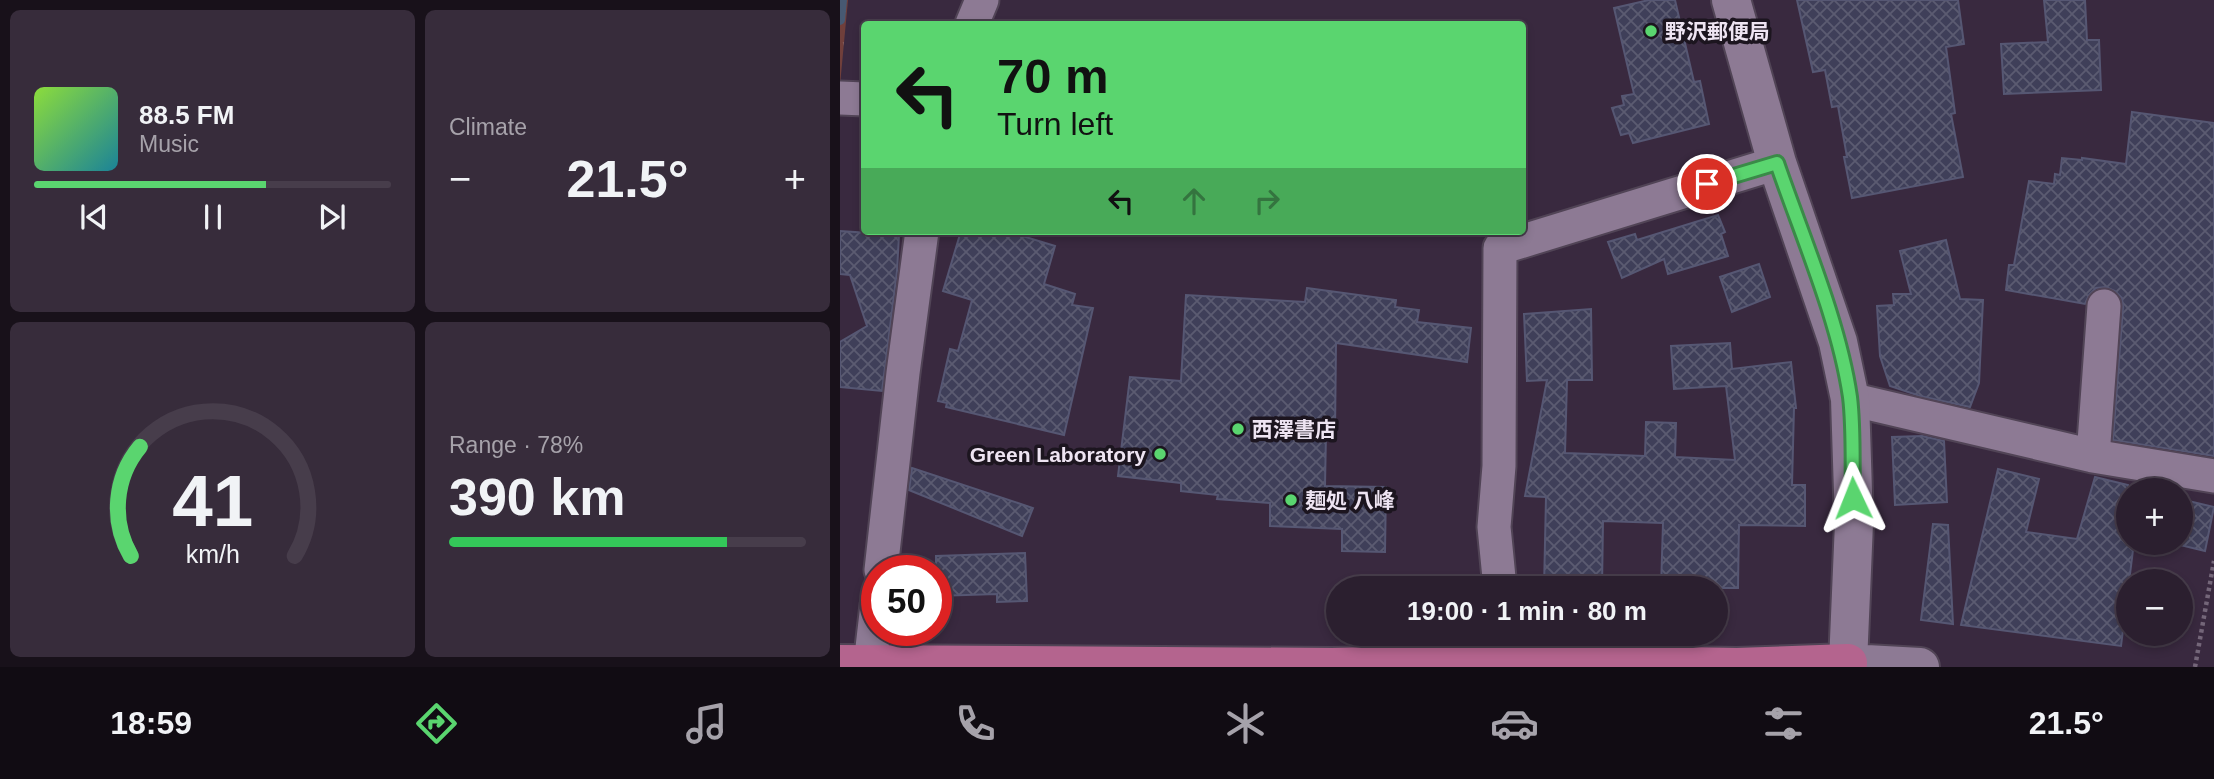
<!DOCTYPE html>
<html lang="en">
<head>
<meta charset="utf-8">
<style>
	:root { --surface:#2b1f2f; --page:#372c3b; --text:#f1f3f6; --muted:#a6a2aa; --line:#473d4b; --accent:#5ad56f }
	body { margin:0; font-family:Helvetica,"Noto Sans JP",sans-serif; background:var(--page); color:var(--text); height:100vh; display:flex; flex-direction:column; font-size:26px; white-space:nowrap }
	* { box-sizing:border-box; margin:0 }
	p { font-size:23px; color:var(--muted) }
	.icon { flex:none; width:38px; height:38px; fill:none; stroke:currentColor; stroke-width:2; stroke-linecap:round; stroke-linejoin:round }
	.map { position:relative; flex:1; overflow:hidden }
	.details { display:flex; flex-direction:column; gap:10px; padding:10px; background:#18111a; width:840px }
	.details>* { flex:none }
	.banner { position:absolute; left:21px; top:21px; width:665px; height:214px; border-radius:7px; box-shadow:0 4px 10px #0003,0 0 0 2px var(--line); background:#5ad56f; color:#111; overflow:hidden }
	.tools { position:absolute; left:1276px; top:478px; display:grid; gap:14px }
	.tools a { display:grid; place-items:center; width:77px; height:77px; border-radius:50%; background:var(--surface); box-shadow:0 4px 10px #0003,0 0 0 2px var(--line); font-size:35px }
	.speed { position:absolute; left:21px; top:555px; display:flex; gap:14px; font-size:35px; font-weight:700; text-align:center }
	.speed>* { display:grid; place-content:center; width:91px; height:91px; border-radius:50%; background:var(--surface); box-shadow:0 4px 10px #0003,0 0 0 2px var(--line); line-height:1 }
	.speed .limit { border:10px solid #d22; background:#fff; color:#111 }
	.pin { position:absolute; display:grid; place-items:center; width:60px; height:60px; color:#fff; margin:-30px; border:4px solid #fff; border-radius:50%; box-shadow:0 2px 7px #0007 }
	.me { position:absolute; width:77px; margin:-38px; rotate:358deg; stroke-linejoin:round; filter:drop-shadow(0 0 5px #0008) }
	.turn { display:flex; align-items:center; gap:24px; height:147px; padding:0 21px; font-size:32px }
	.turn .icon { width:91px; height:91px; stroke-width:2.5 }
	.turn b { display:block; font-size:49px; line-height:60px }
	.lanes { display:flex; align-items:center; height:66px; padding:0 21px; background:#0003; justify-content:center; gap:35px; direction:ltr }
	.lanes .off { opacity:.35 }
	.big { font-size:52px; font-weight:700; line-height:1.1 }
	.details .card { flex:1; display:flex; flex-direction:column; justify-content:center; gap:10px; min-width:0; padding:0 24px; border-radius:10px; background:var(--page) }
	.details .dial { align-items:center; gap:0 }
	.dial svg { height:182px; overflow:visible; fill:none; stroke:var(--line); stroke-width:7; stroke-linecap:round; text-anchor:middle }
	.dial text { fill:var(--text); stroke:none }
	.song { display:flex; align-items:center; gap:21px }
	.cover { width:84px; height:84px; border-radius:10px; background:linear-gradient(135deg,hsl(90 70% 55%),hsl(190 70% 35%)) }
	.played { height:7px; border-radius:4px; background:linear-gradient(90deg,var(--accent) 65%,var(--line) 65%) }
	.keys { display:flex; justify-content:space-around; direction:ltr }
	.heat { display:flex; justify-content:space-between; align-items:center; font-size:38px; direction:ltr }
	.charge { height:10px; border-radius:5px; background:linear-gradient(90deg,#34c759 78%,var(--line) 0) }
	.details .tiles { flex:1; display:grid; gap:10px; grid-template-columns:repeat(2,1fr) }
	.trip { position:absolute; left:486px; top:576px; width:402px; height:70px; border-radius:35px; background:var(--surface); box-shadow:0 4px 10px #0003,0 0 0 2px var(--line); font-weight:700; line-height:70px; text-align:center }
	.dock { display:flex; height:112px; justify-content:space-around; align-items:center; background:#110c13; color:var(--muted) }
	.dock .icon { width:49px; height:49px }
	.dock .active { color:var(--accent) }
	.dock b { font-size:32px; color:var(--text) }
	main { display:flex; flex:1; min-height:0 }
	.map>svg:first-child { display:block }
	.grass { fill:url(#grass-tufts) }
	.lines { fill:none; stroke-linecap:round; stroke-linejoin:round }
	.stream { stroke:#475972; stroke-width:10 }
	.building { fill:url(#building-cross-hatch); stroke:#565773; stroke-width:2 }
	.minor-casing { stroke:#514456; stroke-width:37 }
	.secondary-casing { stroke:#514456; stroke-width:42 }
	.trunk-casing { stroke:#514456; stroke-width:42 }
	.path { stroke:#746679; stroke-width:4.5; stroke-dasharray:3.5 3.5; stroke-linecap:butt }
	.minor { stroke:#8d7a94; stroke-width:33 }
	.secondary { stroke:#8d7a94; stroke-width:38 }
	.trunk { stroke:#b4648e; stroke-width:38 }
	.route-casing { stroke:#3a8a48; stroke-width:18 }
	.route { stroke:#5ad56f; stroke-width:12 }
	.poi-dot { fill:#5ad56f; stroke:#1c151f; stroke-width:2.5 }
	.labels { text-anchor:middle; dominant-baseline:central; stroke-width:7; stroke-linejoin:round; paint-order:stroke }
	.poi-label { font-size:21px; font-weight:bold; fill:#eee4f2; stroke:#1c151f; text-anchor:start }
</style>
</head>
<body>
<main>
<section class="details">
<div class="tiles">
<div class="card">
<div class="song"><i class="cover"></i><div><b>88.5 FM</b><p>Music</p></div></div>
<div class="played"></div>
<div class="keys"><svg class="icon" aria-label="previous" viewBox="0 0 24 24"><path d="M18 5L8 12l10 7zM5 5v14"/></svg><svg class="icon" aria-label="pause" viewBox="0 0 24 24"><path d="M8 5v14M16 5v14"/></svg><svg class="icon" aria-label="next" viewBox="0 0 24 24"><path d="M6 5l10 7-10 7zM19 5v14"/></svg></div>
</div>
<div class="card"><p>Climate</p>
<div class="heat"><a>−</a><b class="big">21.5°</b><a>+</a></div>
</div>
<div class="card dial"><svg viewBox="0 0 100 80">
<path d="M14 69A42 42 0 1 1 86 69"/>
<path d="M14 69A42 42 0 0 1 18 21" stroke="#5ad56f"/>
<text x="50" y="56" font-size="32" font-weight="700">41</text>
<text x="50" y="72" font-size="11">km/h</text>
</svg></div>
<div class="card"><p>Range · 78%</p><b class="big">390 km</b><div class="charge"></div></div>
</div>
</section>
<div class="map">
<svg width="1374" height="667" viewBox="0 0 1374 667">
	<defs>
		<pattern id="grass-tufts" width="24" height="20" patternUnits="userSpaceOnUse" patternTransform="scale(1.75)"><rect width="24" height="20" fill="#703f3b"/><path d="M3 7l-1-3M5 7V3M7 7l1-3M15 17l-1-3M17 17v-4M19 17l1-3" fill="none" stroke="#855b58"/></pattern>
		<pattern id="building-cross-hatch" width="8" height="8" patternUnits="userSpaceOnUse" patternTransform="scale(1.75)"><rect width="8" height="8" fill="#3f3f59"/><path d="M0 0l8 8M0 8l8-8" fill="none" stroke="#5b5b71"/></pattern>
	</defs>
	<rect width="100%" height="100%" fill="#39293f"/>
	<path class="grass" d="M0 0H8L0 85Z"/>
	<g class="lines">
		<path class="stream" d="M0 20 2 0"/>
	</g>
	<path class="building" d="M809 0H835L854 82 860 81 869 124 793 143 789 133 781 135 772 108 784 105 782 96 794 94 774 8Z
		M957 0H1118L1124 44 1106 47 1115 113 1111 114 1123 177 1012 198 1004 157H1007L998 106 992 107 985 70 973 72Z
		M1204 0H1245L1247 40H1259L1261 90 1164 94 1161 44 1208 42Z
		M1292 112 1374 123V456L1273 440 1283 307 1282 298 1275 291 1266 287 1256 288 1249 295 1245 304 1166 290 1169 265H1174L1189 181 1214 184 1215 174 1220 175 1222 158 1242 160V158L1286 164Z
		M878 215 885 232 881 234 888 256 828 274 824 259 782 278 768 242 795 234 797 240Z
		M0 231 59 235 57 271 42 391 0 387V342L27 326 10 275 0 274Z
		M121 231H166L215 246 204 284 235 294 232 305 253 308 224 435 106 407 107 403 98 401 110 349 118 351 132 300 103 291Z
		M1106 240 1120 299 1143 300 1139 383 1130 407 1080 396 1050 386 1040 356 1037 306 1054 305 1053 294H1071L1060 251Z
		M919 264 930 297 892 312 880 277Z
		M467 288 556 300 555 307 579 310 577 322 631 328 627 362 496 343 495 433H486L485 486 546 487 545 552 502 551V529L430 526V503L377 499 378 495 341 491V483L278 476 290 377 341 381 346 295 465 302Z
		M751 309 752 380H727L725 453 805 456 806 422 836 423 835 457 895 460 886 386 834 389 831 346 890 343 892 369 951 362 956 408H954L952 485H965V526L899 525 898 588H821L823 523 763 521 762 588H704L706 497 685 496 707 380 687 381 684 314Z
		M1082 436 1104 441 1107 502 1055 505 1052 437Z
		M72 468 193 508 182 536 69 490Z
		M1158 469 1199 479 1186 532 1237 539 1255 477 1288 485V542H1294L1281 646 1121 625Z
		M1340 499 1374 507 1365 551 1340 545Z
		M1093 524 1108 525 1113 624 1081 620Z
		M185 553 187 601 157 602V594L96 596V556Z"/>
	<g class="lines">
		<defs>
			<path id="minor" d="M132 24 142 0
				M0 98 24 99
				M1010 399 1253 456 1374 476
				M1253 456 1264 306
				M41 570 63 373 82 231
				M660 588 654 527 659 466 660 248 937 163
				M664 634 665 667
				M30 665 37 605"/>
			<path id="secondary" d="M891 0 937 163 998 342 1010 399 1014 523 1008 663 1080 667"/>
			<path id="trunk" d="M0 664 492 667 665 663 897 667 1008 663 1007 667"/>
		</defs>
		<use href="#minor" class="minor-casing"/>
		<use href="#secondary" class="secondary-casing"/>
		<use href="#trunk" class="trunk-casing"/>
		<path class="path" d="M1355 667 1374 561"/>
		<use href="#minor" class="minor"/>
		<use href="#secondary" class="secondary"/>
		<use href="#trunk" class="trunk"/>
	</g>
	<g class="lines">
		<defs>
			<path id="route" d="M867 184 937 163C962 236 999 321 1010 397 1014 430 1012 465 1013 498"/>
		</defs>
		<use href="#route" class="route-casing"/>
		<use href="#route" class="route"/>
	</g>
	<g class="poi-dot">
		<circle cx="811" cy="31" r="7"/>
		<circle cx="398" cy="429" r="7"/>
		<circle cx="320" cy="454" r="7"/>
		<circle cx="451" cy="500" r="7"/>
	</g>
	<g class="labels">
		<g class="poi-label">
			<text x="825" y="31">野沢郵便局</text>
			<text x="412" y="429">西澤書店</text>
			<text x="306" y="454" text-anchor="end">Green Laboratory</text>
			<text x="465" y="500">麺処 八峰</text>
		</g>
	</g>
</svg>
<div class="tools">
<a>+</a>
<a>−</a>
</div>
<div class="speed"><div class="limit">50</div></div>
<div class="pin" style="left:867px;top:184px;background:#d93025"><svg class="icon" aria-label="arrive" viewBox="0 0 24 24"><path d="M6 21V4h12l-3 4 3 4H6"/></svg></div>
<svg class="me" style="left:1013px;top:498px" viewBox="-20 -20 40 40"><path d="M0-17L14 15 0 8-14 15z" fill="#5ad56f" stroke="#fff" stroke-width="4"/></svg>
<div class="trip">19:00 · 1 min · 80 m</div>
<div class="banner">
<div class="turn"><svg class="icon" aria-label="left" viewBox="0 0 24 24"><path d="M17 20v-9H6M10 6l-5 5 5 5"/></svg><div><b>70 m</b>Turn left</div></div>
<div class="lanes"><svg class="icon" aria-label="left" viewBox="0 0 24 24"><path d="M17 20v-9H6M10 6l-5 5 5 5"/></svg><svg class="icon off" aria-label="ahead" viewBox="0 0 24 24"><path d="M12 20V5M6 11l6-6 6 6"/></svg><svg class="icon off" aria-label="right" viewBox="0 0 24 24"><path d="M7 20v-9h11M14 6l5 5-5 5"/></svg></div>
</div>
</div>
</main>
<nav class="dock">
<b>18:59</b>
<svg class="icon active" aria-label="directions" viewBox="0 0 24 24"><path d="M12 3l9 9-9 9-9-9zM9 14v-3h6M13 9l2 2-2 2"/></svg>
<svg class="icon" aria-label="music" viewBox="0 0 24 24"><path d="M9 18V5l10-2v13"/><circle cx="6" cy="18" r="3"/><circle cx="16" cy="16" r="3"/></svg>
<svg class="icon" aria-label="phone" viewBox="0 0 24 24"><path d="M5 4h4l2 5-3 2q2 4 5 5l2-3 5 2v4C11 20 4 13 5 4z"/></svg>
<svg class="icon" aria-label="climate" viewBox="0 0 24 24"><path d="M12 3v18M4 7l16 10M4 17L20 7"/></svg>
<svg class="icon" aria-label="car" viewBox="0 0 24 24"><path d="M5 17H2v-5l4-1 3-4h7l3 4 3 1v5h-3M9 17h6M6 11h13"/><circle cx="7" cy="17" r="2"/><circle cx="17" cy="17" r="2"/></svg>
<svg class="icon" aria-label="filters" viewBox="0 0 24 24"><path d="M4 7h16M4 17h16"/><circle cx="9" cy="7" r="2"/><circle cx="15" cy="17" r="2"/></svg>
<b>21.5°</b>
</nav>
</body>
</html>
